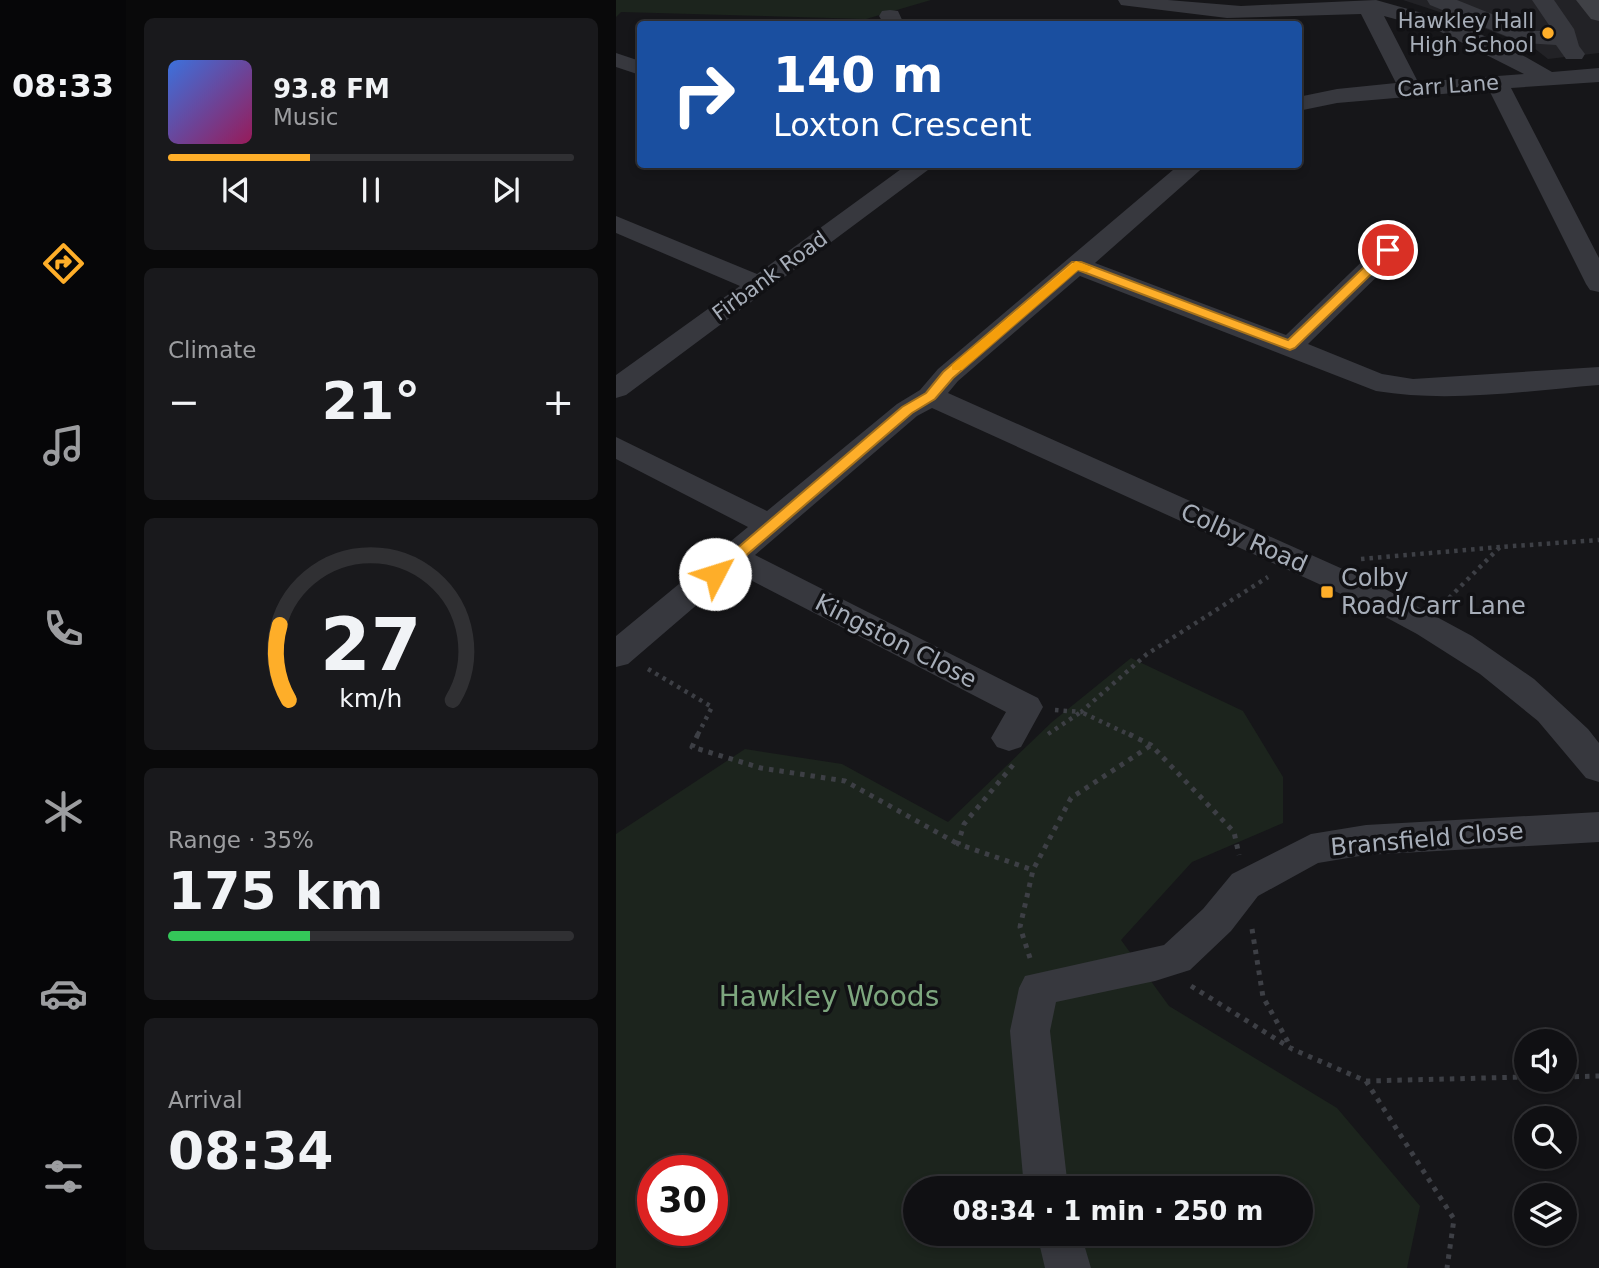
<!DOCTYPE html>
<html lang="en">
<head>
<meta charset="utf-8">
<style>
	:root { --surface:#101013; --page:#19191c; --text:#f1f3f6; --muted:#9c9da0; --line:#303033; --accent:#feae29 }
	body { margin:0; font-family:"DejaVu Sans",sans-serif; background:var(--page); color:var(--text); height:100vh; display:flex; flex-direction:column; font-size:26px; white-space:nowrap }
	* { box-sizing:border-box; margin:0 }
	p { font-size:23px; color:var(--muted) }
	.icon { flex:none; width:38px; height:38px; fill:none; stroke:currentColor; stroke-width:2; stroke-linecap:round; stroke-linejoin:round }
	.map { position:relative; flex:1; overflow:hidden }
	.side { display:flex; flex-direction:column; gap:18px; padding:18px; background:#09090a; width:490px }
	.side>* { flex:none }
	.banner { position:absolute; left:21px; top:21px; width:665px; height:147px; border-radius:7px; box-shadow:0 4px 10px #0003,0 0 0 2px var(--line); background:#1a4fa0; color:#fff; overflow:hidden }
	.buttons { position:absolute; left:898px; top:1029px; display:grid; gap:14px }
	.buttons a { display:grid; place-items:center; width:63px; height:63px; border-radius:50%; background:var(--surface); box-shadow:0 4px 10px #0003,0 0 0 2px var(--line); font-size:35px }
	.speed { position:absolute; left:21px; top:1155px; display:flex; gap:14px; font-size:35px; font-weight:700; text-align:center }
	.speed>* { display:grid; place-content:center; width:91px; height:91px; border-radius:50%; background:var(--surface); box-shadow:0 4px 10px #0003,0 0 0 2px var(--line); line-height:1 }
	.speed .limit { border:10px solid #d22; background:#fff; color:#111 }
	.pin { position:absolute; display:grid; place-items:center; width:60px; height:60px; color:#fff; margin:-30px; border:4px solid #fff; border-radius:50%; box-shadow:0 2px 7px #0007 }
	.me { position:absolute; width:77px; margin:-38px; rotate:50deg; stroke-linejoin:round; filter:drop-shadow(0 0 5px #0008) }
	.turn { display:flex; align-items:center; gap:24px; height:147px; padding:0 21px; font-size:32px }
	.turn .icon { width:91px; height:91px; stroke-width:2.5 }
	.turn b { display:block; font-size:49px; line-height:60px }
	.big { font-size:52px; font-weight:800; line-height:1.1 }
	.side .card { flex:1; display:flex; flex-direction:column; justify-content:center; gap:10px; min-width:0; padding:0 24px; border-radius:10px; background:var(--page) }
	.side .dial { align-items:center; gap:0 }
	.dial svg { height:182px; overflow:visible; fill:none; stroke:var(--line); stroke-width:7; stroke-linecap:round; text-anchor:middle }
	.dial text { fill:var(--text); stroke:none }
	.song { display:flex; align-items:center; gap:21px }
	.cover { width:84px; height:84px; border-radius:10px; background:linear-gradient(135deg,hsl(220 70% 55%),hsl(330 70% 35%)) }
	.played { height:7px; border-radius:4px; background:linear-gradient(90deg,var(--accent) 35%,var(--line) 35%) }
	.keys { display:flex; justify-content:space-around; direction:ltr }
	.heat { display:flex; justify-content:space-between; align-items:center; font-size:38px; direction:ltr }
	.charge { height:10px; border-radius:5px; background:linear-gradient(90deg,#34c759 35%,var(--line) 0) }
	.trip { position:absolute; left:287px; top:1176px; width:410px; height:70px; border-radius:35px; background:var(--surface); box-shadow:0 4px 10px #0003,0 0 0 2px var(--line); font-weight:800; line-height:70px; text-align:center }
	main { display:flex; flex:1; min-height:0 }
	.tabs { display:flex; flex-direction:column; width:126px; justify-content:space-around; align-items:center; background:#060608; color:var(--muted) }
	.tabs .icon { width:49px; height:49px }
	.tabs .active { color:var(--accent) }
	.tabs b { font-size:32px; color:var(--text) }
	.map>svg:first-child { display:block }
	.built { fill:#222226 }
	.green { fill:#1c241d; fill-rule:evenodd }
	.building { fill:#404146 }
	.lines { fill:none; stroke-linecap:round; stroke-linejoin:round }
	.path-far1 { stroke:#3d3f45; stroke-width:4.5; stroke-dasharray:3.5 5; stroke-linecap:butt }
	.path { stroke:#3d3f45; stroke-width:5; stroke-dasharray:4.5 6; stroke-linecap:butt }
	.minor { fill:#37383e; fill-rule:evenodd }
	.route { fill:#feae29; stroke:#a5711b; stroke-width:2 }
	.slow { fill:#f59e0b }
	.poi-dot { fill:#feae29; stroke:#111114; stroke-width:2.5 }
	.labels { text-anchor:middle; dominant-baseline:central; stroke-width:7; stroke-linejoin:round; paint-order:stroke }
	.far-poi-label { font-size:21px; fill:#a7aeb9; stroke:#111114; text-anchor:end }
	.far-street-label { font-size:21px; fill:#a7aeb9; stroke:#111114 }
	.street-label { font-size:24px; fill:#a7aeb9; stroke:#111114 }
	.poi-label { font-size:24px; fill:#a7aeb9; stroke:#111114; text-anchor:start }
	.near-park-label { font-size:28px; fill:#7da67e; stroke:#111114 }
</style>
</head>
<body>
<main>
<nav class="tabs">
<b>08:33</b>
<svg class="icon active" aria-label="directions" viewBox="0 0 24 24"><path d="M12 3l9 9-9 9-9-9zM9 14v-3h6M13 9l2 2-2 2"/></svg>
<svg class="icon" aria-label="music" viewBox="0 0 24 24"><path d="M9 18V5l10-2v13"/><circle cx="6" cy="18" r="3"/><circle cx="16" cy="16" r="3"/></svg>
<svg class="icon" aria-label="phone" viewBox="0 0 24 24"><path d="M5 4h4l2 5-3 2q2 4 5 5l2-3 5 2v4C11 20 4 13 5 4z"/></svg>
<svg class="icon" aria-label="climate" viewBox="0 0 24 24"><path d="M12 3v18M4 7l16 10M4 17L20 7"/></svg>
<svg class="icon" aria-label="car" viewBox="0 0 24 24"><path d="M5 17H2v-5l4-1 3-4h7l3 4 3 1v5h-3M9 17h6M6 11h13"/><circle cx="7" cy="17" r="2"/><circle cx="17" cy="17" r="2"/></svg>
<svg class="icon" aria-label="filters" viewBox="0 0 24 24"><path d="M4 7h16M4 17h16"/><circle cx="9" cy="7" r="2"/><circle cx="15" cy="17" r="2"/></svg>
</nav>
<section class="side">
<div class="card">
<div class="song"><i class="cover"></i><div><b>93.8 FM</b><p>Music</p></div></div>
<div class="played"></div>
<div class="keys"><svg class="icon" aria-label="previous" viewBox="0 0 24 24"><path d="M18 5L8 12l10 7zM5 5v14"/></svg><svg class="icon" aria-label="pause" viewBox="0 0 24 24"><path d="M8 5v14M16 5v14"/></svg><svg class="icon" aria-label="next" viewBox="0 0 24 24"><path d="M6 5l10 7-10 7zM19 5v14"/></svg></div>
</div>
<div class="card"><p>Climate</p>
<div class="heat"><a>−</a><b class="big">21°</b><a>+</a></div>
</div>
<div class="card dial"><svg viewBox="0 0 100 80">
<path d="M14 69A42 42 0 1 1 86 69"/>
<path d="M14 69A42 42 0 0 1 10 36" stroke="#feae29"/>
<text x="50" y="56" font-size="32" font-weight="700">27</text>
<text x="50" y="72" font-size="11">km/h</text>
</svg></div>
<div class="card"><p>Range · 35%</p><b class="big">175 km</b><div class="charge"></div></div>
<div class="card"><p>Arrival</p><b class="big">08:34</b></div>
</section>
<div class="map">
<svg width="983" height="1268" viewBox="0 0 983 1268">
	<rect width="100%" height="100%" fill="#161619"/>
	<path class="built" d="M787 0H983V53L932 59 918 48 845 19Z"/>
	<path class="green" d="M0 0H315L250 19 5 12 0 17Z
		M515 658 627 711 667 777V823L576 862 505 940 553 1006 721 1108 804 1206 791 1268H0V834L129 749 226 764 332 822 436 722ZM37 1171H96V1230H37ZM299 1188H684V1234H299Z"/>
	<path class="building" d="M960 0H983V21L975 19Z"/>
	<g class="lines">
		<path class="path-far1" d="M745 559 884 547
			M827 604 884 547 983 540
			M32 669 96 707 81 736
			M439 710 465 712 531 654 652 577
			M432 734 465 712 516 736"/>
		<path class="path" d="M82 734 76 747 145 768 229 781 342 844
			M513 734 535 745 618 832 623 855
			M397 765 348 824 342 844 417 870
			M636 929 647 997 676 1049
			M414 958 404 927 417 870 455 798 534 746
			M575 986 676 1049 750 1081 910 1077
			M948 1077 983 1076
			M750 1081 838 1219 831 1268"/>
		<path class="minor" d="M502 0H552L625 6 760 0 838 22 892 47 936 72 983 68V82L895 88 983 258V292L974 290 970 284 873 90 721 103 682 111V97L721 89 780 83 745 14 611 18 513 6 505 5ZM768 16 823 31 908 74 802 82Z
			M811 0H841L918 31H937L916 0H938L958 29 963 46 969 54 966 59H950L940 45 907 43 814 5Z
			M274 10 282 11 288 24H268L263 16 266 11Z
			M0 53 24 61V75L0 67Z
			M292 164H320L10 395 0 398V375L124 286 0 233V216L141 274Z
			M564 164H591L479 263 670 335 764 244 773 242 782 244 786 250 782 256 692 344 766 374 797 379 983 367V385C909 391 833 403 760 391L464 276 342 381 332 393 758 583 856 636 918 679 972 729 983 743V782L970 778 922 721 864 674 801 634 736 599 316 408 301 416 139 555 422 698 427 707 405 747 393 751 381 747 375 738 390 712 119 572 12 664 0 667V636L132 527 0 459V437L151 511 281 404 304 390 322 369Z
			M983 812V842L750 855 702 863 642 896 615 931 574 970 539 981 440 1002 434 1031 452 1188H408L394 1031 403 988 409 976 548 945 587 909 616 874 695 834 750 825Z
			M421 1234H465L475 1268H429Z"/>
	</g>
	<path class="route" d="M772 247 777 248V253L679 348 674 350 462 270 337 378 319 399 296 413 104 578H93L91 574 286 407 310 393 327 372 456 262H465L672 340 768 248Z"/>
	<path class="slow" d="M460 261 477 268 471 272 462 270 346 370H336V365Z"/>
	<g class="poi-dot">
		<circle cx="932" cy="33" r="7"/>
		<rect x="704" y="585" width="14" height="14" rx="3.5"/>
	</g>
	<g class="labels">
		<g class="far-poi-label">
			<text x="918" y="21">Hawkley Hall<tspan x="918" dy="24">High School</tspan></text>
		</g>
		<g class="far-street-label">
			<text transform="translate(832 86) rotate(-4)">Carr Lane</text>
			<text transform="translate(154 276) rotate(-36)">Firbank Road</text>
		</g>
		<g class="street-label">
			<text transform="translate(628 538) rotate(24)">Colby Road</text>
			<text transform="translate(280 641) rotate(27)">Kingston Close</text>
			<text transform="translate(811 839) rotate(-5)">Bransfield Close</text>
		</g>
		<g class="poi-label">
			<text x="725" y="578">Colby<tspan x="725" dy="28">Road/Carr Lane</tspan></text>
		</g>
		<g class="near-park-label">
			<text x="213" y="996">Hawkley Woods</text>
		</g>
	</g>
</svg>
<div class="buttons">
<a><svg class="icon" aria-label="sound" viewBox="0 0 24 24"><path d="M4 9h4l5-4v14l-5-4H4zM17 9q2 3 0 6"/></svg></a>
<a><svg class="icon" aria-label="search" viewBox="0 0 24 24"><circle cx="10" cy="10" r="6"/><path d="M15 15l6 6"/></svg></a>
<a><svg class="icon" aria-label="layers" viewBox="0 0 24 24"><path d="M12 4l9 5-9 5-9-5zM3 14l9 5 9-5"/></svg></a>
</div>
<div class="speed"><div class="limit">30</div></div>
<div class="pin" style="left:772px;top:250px;background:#d93025"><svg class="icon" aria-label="arrive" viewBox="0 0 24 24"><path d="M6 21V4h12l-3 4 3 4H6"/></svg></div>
<svg class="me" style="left:99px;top:574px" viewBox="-20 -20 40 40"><circle r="19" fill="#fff"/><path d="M0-13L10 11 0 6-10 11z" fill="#feae29"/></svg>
<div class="trip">08:34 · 1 min · 250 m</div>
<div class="banner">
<div class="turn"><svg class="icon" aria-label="right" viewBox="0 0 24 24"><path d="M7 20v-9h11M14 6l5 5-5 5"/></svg><div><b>140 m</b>Loxton Crescent</div></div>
</div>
</div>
</main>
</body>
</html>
